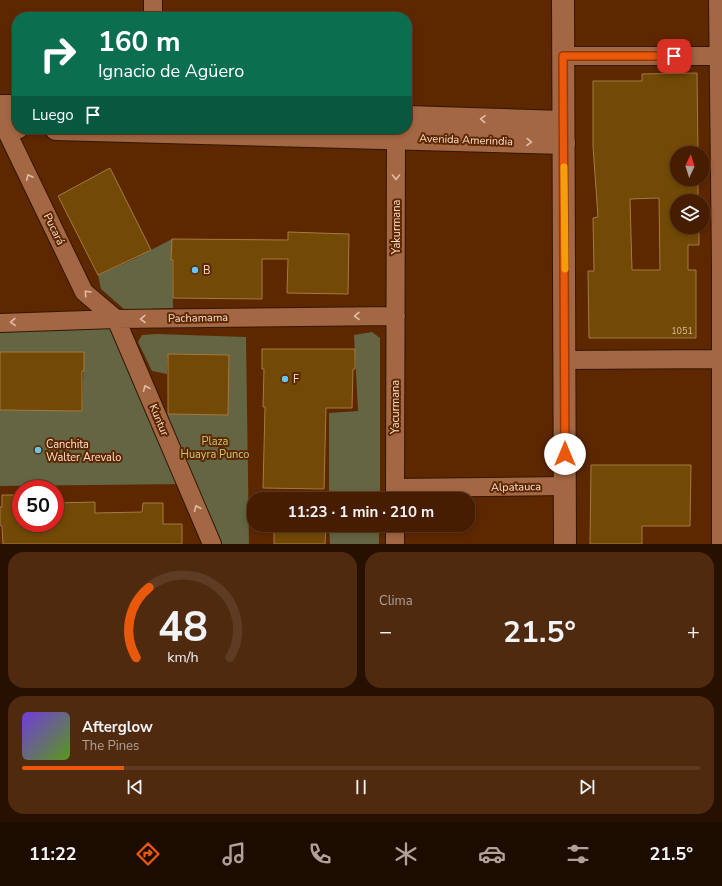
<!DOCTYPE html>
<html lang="es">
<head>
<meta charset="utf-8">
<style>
	:root { --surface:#461d00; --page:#502a0f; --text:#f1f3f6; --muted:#b0a299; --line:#5e3b22; --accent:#ea580c }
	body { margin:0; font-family:"Nunito Sans",sans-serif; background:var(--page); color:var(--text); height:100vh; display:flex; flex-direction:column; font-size:15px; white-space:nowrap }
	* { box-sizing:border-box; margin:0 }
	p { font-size:13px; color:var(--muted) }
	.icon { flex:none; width:22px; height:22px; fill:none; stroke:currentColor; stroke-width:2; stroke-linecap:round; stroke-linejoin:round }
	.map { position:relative; height:544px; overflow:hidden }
	.drawer { display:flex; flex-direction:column; gap:8px; padding:8px; background:#261000; flex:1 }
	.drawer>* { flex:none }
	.guide { position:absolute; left:12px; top:12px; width:400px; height:122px; border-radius:16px; box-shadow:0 2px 6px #0003,0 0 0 1px var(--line); background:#0b6e4f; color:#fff; overflow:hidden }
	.needle { width:26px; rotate:4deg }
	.fabs { position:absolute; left:670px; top:146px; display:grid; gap:8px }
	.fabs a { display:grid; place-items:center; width:40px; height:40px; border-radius:50%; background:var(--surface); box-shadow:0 2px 6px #0003,0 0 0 1px var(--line); font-size:20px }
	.speed { position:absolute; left:12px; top:480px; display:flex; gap:8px; font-size:20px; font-weight:700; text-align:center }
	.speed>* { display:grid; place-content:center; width:52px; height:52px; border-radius:50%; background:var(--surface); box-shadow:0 2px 6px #0003,0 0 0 1px var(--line); line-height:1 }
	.speed .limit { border:6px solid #d22; background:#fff; color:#111 }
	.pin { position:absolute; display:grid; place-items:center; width:34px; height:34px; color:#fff; margin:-17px; border-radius:8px; box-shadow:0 2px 6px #0006 }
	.me { position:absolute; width:44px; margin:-22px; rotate:0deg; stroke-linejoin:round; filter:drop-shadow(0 0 3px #0008) }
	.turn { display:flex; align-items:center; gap:14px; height:84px; padding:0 20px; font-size:18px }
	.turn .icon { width:52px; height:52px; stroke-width:2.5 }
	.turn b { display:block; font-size:28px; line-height:34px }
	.then { display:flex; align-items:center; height:38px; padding:0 20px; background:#0003; gap:8px; font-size:15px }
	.big { font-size:30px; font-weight:700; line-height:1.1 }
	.drawer .widget { flex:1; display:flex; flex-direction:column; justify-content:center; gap:6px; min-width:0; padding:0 14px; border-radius:16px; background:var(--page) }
	.drawer .dial { align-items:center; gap:0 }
	.dial svg { height:104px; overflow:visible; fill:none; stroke:var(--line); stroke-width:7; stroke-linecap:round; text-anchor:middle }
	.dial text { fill:var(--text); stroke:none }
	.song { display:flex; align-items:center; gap:12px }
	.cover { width:48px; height:48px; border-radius:6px; background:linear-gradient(135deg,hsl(260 70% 55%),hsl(90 70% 35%)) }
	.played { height:4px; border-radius:2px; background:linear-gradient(90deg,var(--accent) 15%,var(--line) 15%) }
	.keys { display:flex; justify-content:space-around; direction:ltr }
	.heat { display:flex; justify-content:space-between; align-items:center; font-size:22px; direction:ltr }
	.drawer .tiles { flex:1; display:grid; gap:8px; grid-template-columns:1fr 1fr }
	.widget:last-child { grid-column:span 2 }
	.trip { position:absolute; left:247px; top:492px; width:228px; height:40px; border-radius:16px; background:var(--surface); box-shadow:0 2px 6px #0003,0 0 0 1px var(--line); font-weight:700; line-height:40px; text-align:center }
	.tabs { display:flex; height:64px; justify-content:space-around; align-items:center; background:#1c0c00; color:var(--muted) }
	.tabs .icon { width:28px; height:28px }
	.tabs .active { color:var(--accent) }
	.tabs b { font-size:18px; color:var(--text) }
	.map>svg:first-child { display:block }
	.green { fill:#636543 }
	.building { fill:#724906; stroke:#a67a41; fill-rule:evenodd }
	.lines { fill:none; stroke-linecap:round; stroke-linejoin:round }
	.minor-casing { stroke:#341704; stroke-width:20 }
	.tertiary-casing { stroke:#341704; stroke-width:24 }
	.secondary-casing { stroke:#341704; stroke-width:24 }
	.minor { stroke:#a36743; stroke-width:18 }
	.tertiary { stroke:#a36743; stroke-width:22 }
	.secondary { stroke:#a36743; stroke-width:22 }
	.oneway { stroke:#e1bca6 }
	.route-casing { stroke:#983908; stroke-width:10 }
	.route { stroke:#ea580c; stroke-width:7 }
	.slow { stroke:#f59e0b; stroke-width:7 }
	.poi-dot { fill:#68c4f0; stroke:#5d2700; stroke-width:1.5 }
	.labels { text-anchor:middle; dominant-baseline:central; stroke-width:4; stroke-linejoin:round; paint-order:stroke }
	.number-label { font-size:9px; fill:#dabb9e }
	.street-label { font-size:11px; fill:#fce1d1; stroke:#5d2700 }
	.poi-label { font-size:11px; fill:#fce1d1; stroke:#5d2700; text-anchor:start }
	.park-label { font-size:11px; fill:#c7cc74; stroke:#5d2700 }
</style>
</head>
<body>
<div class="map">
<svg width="722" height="544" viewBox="0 0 722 544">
	<rect width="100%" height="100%" fill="#5d2700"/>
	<path class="green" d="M172 239 173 308 125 310 101 289 98 275 134 259Z
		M116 319 187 484 0 486V410L82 411 84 352H0V323Z
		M372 332 380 338V499H329V413L358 411 354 335Z
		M157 334 246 337 249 544H221L167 414 228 415 229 355 168 354 167 374 152 371 138 342 142 335Z
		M329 525H379V544H330Z"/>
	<path class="building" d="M697 73 698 153H677V179H698V201H677V227H699V245H688V270H696V338H589L588 271H594L593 218 598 217 593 146V81H642V74ZM659 198 660 270H632L630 199Z
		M110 168 151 250 98 275 58 196Z
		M288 232 349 234 348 294 287 293 288 259H262V299L173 298V260H171L172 239 288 240Z
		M262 349H355V369H353L352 408H326L324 489 263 488 265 407H263L264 369H262Z
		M0 352H84V371H82V411L0 410Z
		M168 354 229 355 228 415 168 414Z
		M591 465H691L690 526H642V544H590Z
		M2 495H20L21 523H55V503L95 502V513L142 512 143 503H163V524H182V544H3L2 526 0 525V507H2Z
		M274 525H326L325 544H274Z"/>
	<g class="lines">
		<defs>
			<path id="minor" d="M718 0 721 264V544
				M153 17V0
				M563 56H722
				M5 128 84 292 116 319 212 544
				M0 323 116 319 396 316
				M565 360 722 359
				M395 488 565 486
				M395 499 396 138
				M395 525V544"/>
			<path id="tertiary" d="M0 106H17
				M407 117 563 122
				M0 127 17 128
				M56 129 564 143"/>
			<path id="secondary" d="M563 0 565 544"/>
		</defs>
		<use href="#minor" class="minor-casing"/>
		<use href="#tertiary" class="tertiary-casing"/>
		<use href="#secondary" class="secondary-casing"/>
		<use href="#minor" class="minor"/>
		<use href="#tertiary" class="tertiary"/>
		<use href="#secondary" class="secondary"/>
	</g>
	<defs><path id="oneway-chevron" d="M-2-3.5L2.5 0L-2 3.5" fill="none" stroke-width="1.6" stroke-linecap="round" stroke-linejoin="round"/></defs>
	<g class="oneway">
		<use href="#oneway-chevron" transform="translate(483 119) rotate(-178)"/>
		<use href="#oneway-chevron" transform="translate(529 142) rotate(2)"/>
		<use href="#oneway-chevron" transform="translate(29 177) rotate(-116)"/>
		<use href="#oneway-chevron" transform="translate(396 177) rotate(90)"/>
		<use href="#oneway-chevron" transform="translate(87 293) rotate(-133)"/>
		<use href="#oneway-chevron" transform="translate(357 316) rotate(179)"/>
		<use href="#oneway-chevron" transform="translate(143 319) rotate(179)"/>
		<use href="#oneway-chevron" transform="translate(13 322) rotate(178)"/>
		<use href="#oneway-chevron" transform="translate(146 388) rotate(-113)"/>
		<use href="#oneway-chevron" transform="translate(197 508) rotate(-113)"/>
	</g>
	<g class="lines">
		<defs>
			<path id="route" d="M565 454 563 56H674"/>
		</defs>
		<use href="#route" class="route-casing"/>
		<use href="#route" class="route"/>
		<path class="slow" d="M564 167 565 269"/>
	</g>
	<g class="poi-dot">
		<circle cx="195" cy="270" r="4"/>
		<circle cx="285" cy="379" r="4"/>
		<circle cx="38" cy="450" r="4"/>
	</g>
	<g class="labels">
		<g class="number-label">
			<text x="682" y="331">1051</text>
		</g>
		<g class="street-label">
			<text transform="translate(466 140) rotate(2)">Avenida Amerindia</text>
			<text transform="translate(396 227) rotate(-90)">Yakurmana</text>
			<text transform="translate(54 229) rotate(64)">Pucará</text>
			<text transform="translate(198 318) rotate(-1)">Pachamama</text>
			<text transform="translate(395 407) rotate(-90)">Yacurmana</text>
			<text transform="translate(159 420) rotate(67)">Kuntur</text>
			<text transform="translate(516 487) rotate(-1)">Alpatauca</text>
		</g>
		<g class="poi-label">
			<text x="203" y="270">B</text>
			<text x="293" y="379">F</text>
			<text x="46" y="444">Canchita<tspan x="46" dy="13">Walter Arevalo</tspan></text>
		</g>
		<g class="park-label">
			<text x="215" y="441">Plaza<tspan x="215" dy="13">Huayra Punco</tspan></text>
		</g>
	</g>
</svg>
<div class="fabs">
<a><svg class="needle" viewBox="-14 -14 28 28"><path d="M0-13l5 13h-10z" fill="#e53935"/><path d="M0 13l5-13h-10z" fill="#b0a299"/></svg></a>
<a><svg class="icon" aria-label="layers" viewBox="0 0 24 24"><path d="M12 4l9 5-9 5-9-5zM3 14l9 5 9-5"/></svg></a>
</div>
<div class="speed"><div class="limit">50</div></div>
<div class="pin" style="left:674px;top:56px;background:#d93025"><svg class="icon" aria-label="arrive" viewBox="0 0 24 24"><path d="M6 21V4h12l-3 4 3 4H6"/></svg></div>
<svg class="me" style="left:565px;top:454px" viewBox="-20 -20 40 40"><circle r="19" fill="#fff"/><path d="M0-13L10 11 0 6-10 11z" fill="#ea580c"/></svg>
<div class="trip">11:23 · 1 min · 210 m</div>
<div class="guide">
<div class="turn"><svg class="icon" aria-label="right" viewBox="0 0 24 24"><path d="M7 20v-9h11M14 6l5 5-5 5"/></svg><div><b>160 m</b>Ignacio de Agüero</div></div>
<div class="then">Luego<svg class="icon" aria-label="arrive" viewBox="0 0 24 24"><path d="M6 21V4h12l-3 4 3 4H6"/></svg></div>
</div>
</div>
<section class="drawer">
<div class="tiles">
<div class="widget dial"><svg viewBox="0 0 100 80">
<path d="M14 69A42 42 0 1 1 86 69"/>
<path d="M14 69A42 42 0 0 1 24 15" stroke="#ea580c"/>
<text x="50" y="56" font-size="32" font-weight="700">48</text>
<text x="50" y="72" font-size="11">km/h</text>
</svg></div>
<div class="widget"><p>Clima</p>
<div class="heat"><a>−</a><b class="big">21.5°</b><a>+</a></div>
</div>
<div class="widget">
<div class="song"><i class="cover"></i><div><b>Afterglow</b><p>The Pines</p></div></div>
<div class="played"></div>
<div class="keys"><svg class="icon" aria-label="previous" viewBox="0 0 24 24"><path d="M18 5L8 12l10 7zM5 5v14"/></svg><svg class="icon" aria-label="pause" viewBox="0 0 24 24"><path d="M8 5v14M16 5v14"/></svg><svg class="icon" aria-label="next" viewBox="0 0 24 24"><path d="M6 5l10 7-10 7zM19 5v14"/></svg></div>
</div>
</div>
</section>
<nav class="tabs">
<b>11:22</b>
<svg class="icon active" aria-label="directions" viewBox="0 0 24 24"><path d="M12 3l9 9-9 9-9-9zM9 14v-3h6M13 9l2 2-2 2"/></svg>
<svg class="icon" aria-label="music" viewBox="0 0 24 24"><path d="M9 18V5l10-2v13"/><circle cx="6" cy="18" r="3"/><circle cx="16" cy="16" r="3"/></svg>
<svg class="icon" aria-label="phone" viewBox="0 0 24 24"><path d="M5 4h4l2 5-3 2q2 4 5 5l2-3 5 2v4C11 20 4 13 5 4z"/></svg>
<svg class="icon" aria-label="climate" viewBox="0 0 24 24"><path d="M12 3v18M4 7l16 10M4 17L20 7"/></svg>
<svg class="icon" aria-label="car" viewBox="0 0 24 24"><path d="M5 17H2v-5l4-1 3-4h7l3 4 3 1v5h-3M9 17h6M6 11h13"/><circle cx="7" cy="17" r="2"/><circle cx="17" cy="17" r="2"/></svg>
<svg class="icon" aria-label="filters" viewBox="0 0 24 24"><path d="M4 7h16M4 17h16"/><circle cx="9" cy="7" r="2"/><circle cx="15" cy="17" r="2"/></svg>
<b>21.5°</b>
</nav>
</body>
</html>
